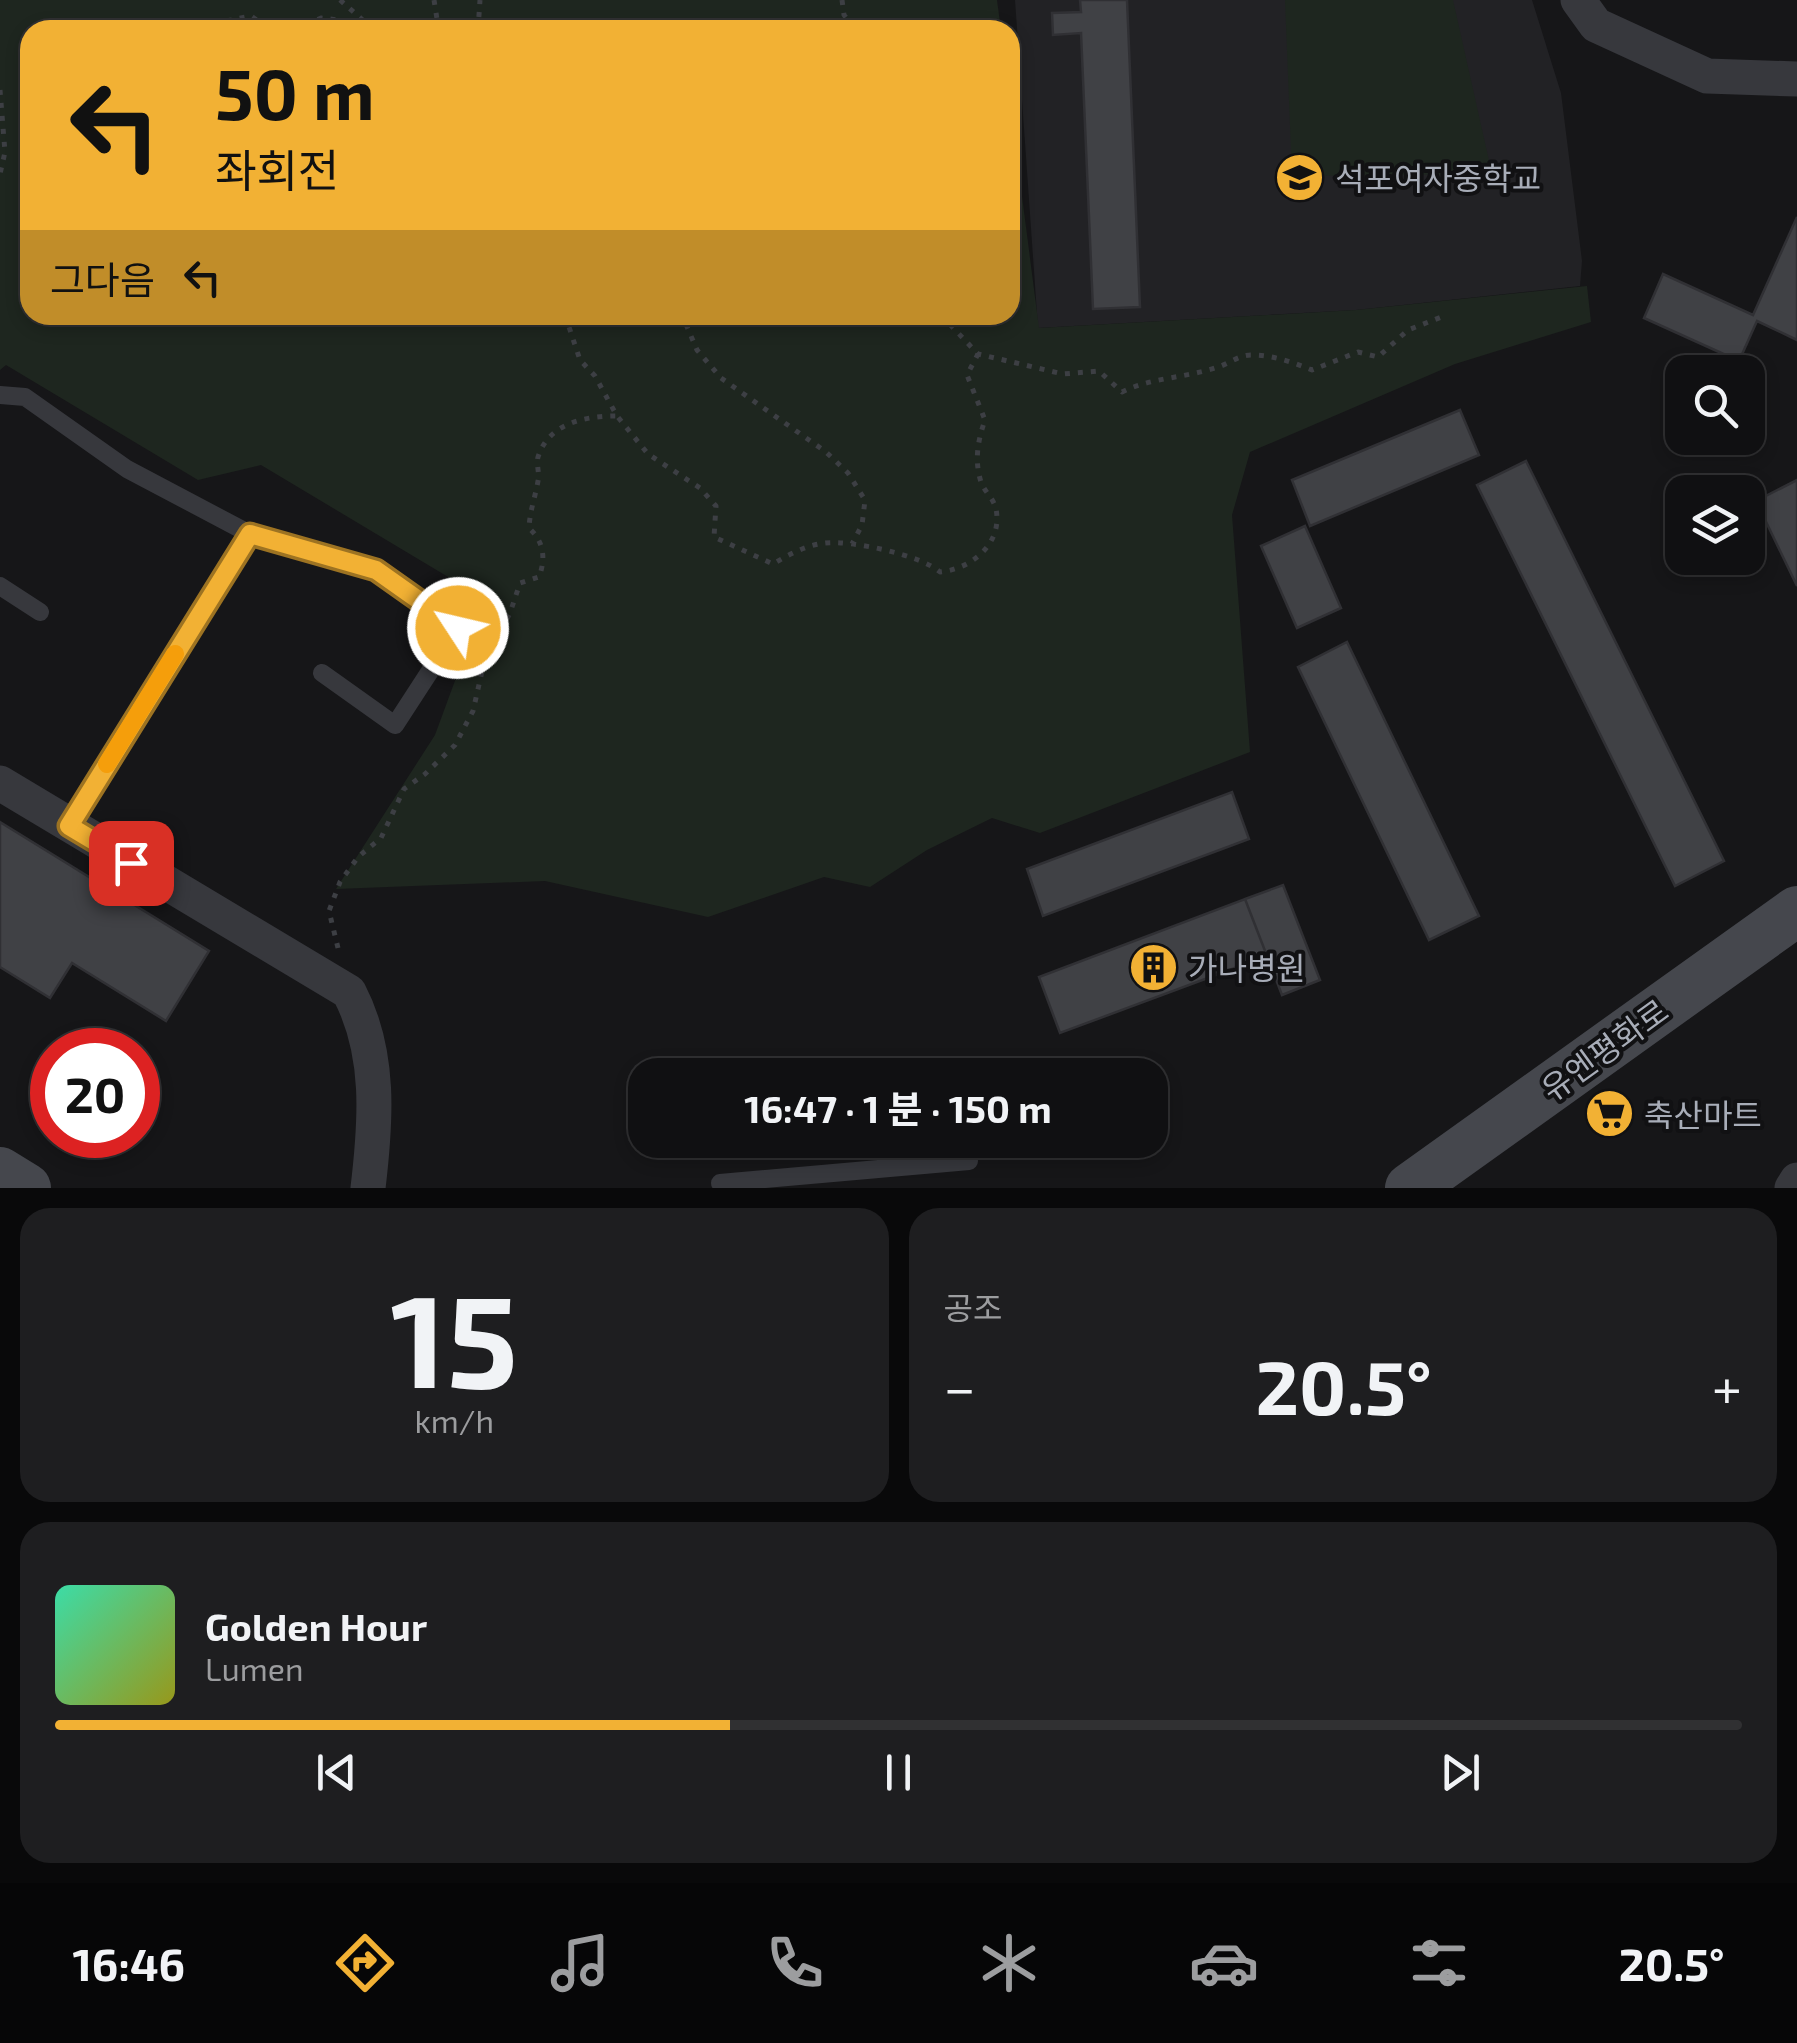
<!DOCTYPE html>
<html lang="ko">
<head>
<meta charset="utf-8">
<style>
	:root { --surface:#101012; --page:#1e1e20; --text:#f1f3f6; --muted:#9c9d9f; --line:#303032; --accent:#f2b134 }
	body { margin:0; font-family:"Exo 2","Noto Sans KR",sans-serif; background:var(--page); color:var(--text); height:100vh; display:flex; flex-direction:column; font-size:38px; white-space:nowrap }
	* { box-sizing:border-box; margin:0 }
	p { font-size:32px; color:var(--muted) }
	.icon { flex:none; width:55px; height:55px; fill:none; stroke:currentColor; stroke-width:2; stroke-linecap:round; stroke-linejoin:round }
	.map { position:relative; height:1188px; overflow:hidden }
	.details { display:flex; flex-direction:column; gap:20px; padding:20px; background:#09090a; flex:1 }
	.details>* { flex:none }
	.banner { position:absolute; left:20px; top:20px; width:1000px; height:305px; border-radius:30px; box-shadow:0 5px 15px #0003,0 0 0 2px var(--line); background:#f2b134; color:#111; overflow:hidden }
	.fabs { position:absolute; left:1665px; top:355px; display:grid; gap:20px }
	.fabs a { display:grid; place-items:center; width:100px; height:100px; border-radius:20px; background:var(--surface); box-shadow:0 5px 15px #0003,0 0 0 2px var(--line); font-size:50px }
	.speed { position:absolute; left:30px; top:1028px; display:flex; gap:20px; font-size:50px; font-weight:700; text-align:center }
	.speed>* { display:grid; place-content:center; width:130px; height:130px; border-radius:50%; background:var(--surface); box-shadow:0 5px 15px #0003,0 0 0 2px var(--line); line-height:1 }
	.speed .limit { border:15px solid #d22; background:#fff; color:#111 }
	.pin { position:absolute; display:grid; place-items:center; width:85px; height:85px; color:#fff; margin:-42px; border-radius:20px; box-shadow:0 5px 15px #0006 }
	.me { position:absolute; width:110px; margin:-55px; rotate:305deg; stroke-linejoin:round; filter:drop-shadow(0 0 8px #0008) }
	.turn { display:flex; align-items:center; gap:35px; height:210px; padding:0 30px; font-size:45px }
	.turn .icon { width:130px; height:130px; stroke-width:2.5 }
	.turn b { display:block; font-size:70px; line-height:85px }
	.then { display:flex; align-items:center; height:95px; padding:0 30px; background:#0003; gap:20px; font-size:38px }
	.big { font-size:75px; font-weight:700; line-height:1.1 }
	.details .tile { flex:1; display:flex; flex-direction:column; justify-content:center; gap:15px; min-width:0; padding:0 35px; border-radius:30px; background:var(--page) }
	.details .dial { align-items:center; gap:0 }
	.dial b { font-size:130px; line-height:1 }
	.song { display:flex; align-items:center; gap:30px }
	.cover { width:120px; height:120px; border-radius:15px; background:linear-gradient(135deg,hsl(160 70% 55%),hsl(60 70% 35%)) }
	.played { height:10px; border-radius:5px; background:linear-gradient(90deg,var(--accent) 40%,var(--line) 40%) }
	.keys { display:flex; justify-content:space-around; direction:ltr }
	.heat { display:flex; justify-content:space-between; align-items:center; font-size:55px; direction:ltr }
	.details .tiles { flex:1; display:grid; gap:20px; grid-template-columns:1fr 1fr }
	.tile:last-child { grid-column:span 2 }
	.trip { position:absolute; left:628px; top:1058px; width:540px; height:100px; border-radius:30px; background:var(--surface); box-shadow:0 5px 15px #0003,0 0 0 2px var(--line); font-weight:700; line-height:100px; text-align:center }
	.menu { display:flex; height:160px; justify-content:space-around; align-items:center; background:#060607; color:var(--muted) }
	.menu .icon { width:70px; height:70px }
	.menu .active { color:var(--accent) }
	.menu b { font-size:45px; color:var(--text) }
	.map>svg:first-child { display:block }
	.built { fill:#222225 }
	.green { fill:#1e261f }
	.building { fill:#404145; stroke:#303034; stroke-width:2.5 }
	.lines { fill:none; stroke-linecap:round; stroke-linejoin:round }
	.path { stroke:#3d3f44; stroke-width:5; stroke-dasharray:5 8; stroke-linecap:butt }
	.lane { stroke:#37383d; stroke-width:18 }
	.street { stroke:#37383d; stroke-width:35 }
	.secondary { stroke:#45474d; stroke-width:50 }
	.route-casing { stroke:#9d7322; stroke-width:25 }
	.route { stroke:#f2b134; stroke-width:18 }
	.slow { stroke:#f59e0b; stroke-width:18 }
	.labels { text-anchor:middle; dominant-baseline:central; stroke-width:8; stroke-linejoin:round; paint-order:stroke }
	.poi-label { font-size:32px; fill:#a8adb8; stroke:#111113; text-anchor:start }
	.street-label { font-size:32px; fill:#a8adb8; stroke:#111113 }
</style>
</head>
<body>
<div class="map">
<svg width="1797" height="1188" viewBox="0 0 1797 1188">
	<rect width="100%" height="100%" fill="#161618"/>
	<path class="built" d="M1015 0H1532L1561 93 1582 261 1580 286 1356 310 1038 328Z"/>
	<path class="green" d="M0 0H997L1001 30H30V315H1010V103L1039 328 1356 310 1587 286 1591 322 1455 364 1250 452 1232 515 1250 752 1040 833 992 818 927 850 870 887 824 877 708 917 545 881 336 889 435 735 485 599 261 465 198 480 6 365 0 370Z
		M1285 0H1453L1492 174 1292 176Z"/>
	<path class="building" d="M1080 0H1127L1140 307 1093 309 1081 33 1053 35 1052 13 1081 12Z
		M1797 217V340L1757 321 1739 361 1644 318 1663 274 1753 315Z
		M1460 410 1479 455 1310 526 1292 480Z
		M1526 461 1724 861 1675 886 1477 485Z
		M1797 480V586L1756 501Z
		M1305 526 1341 608 1297 628 1261 546Z
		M1347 642 1479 916 1429 940 1298 667Z
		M1232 792 1249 839 1043 916 1027 869Z
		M0 822 209 951 166 1021 72 963 50 998 0 967Z
		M1283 885 1320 980 1282 995 1245 899Z
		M1245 899 1267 956 1060 1033 1039 977Z"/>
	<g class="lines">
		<path class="path" d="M340 0 374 30
			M434 0 437 19 445 30
			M842 0 844 15 856 30
			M218 30 226 21 251 16 270 30
			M294 30 321 18 365 23
			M478 30 480 0
			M0 90 5 152 0 174
			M565 315 580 360 595 376 617 416 648 454 700 488 716 506 714 537 773 564C788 555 806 545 825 543 851 540 921 555 940 572 971 569 1003 544 996 509 994 499 984 491 981 482 974 460 978 440 985 420L967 375 978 354
			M677 315 685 322 697 350 721 378 826 452 848 473 865 500 862 525 852 544
			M941 315 978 354 1063 374 1099 371 1122 392C1152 377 1188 378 1221 366 1231 362 1240 355 1251 355 1273 355 1292 362 1312 370L1358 352 1378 357 1408 330 1444 316
			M338 948 329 911 340 882 358 857 381 838 404 789 425 774 455 745 473 711 488 645 498 636 510 613 520 583 539 577C546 558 544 542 529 528 530 510 535 498 538 481 540 474 536 465 538 457 549 422 587 416 617 416"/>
		<path class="lane" d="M0 395 25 397 127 469 250 534
			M0 586 40 612
			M69 826 250 534 376 570 458 628 395 725 322 673
			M725 1188 720 1183 969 1161"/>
		<path class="street" d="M1578 0 1596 25 1707 76 1797 79
			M0 783 349 992C381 1053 376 1121 368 1188
			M1792 1188 1797 1180"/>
		<path class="secondary" d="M0 1172 26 1188
			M1410 1188 1797 911"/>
	</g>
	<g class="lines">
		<defs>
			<path id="route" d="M131 863 69 826 250 534 376 570 458 628"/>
		</defs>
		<use href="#route" class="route-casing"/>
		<use href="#route" class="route"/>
		<path class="slow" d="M107 764 175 654"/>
	</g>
	<defs>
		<symbol id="school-disc" viewBox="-11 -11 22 22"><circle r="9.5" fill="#f2b134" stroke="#111113"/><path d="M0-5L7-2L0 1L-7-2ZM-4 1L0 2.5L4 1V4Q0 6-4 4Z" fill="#111"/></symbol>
		<symbol id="building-disc" viewBox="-11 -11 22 22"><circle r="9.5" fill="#f2b134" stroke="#111113"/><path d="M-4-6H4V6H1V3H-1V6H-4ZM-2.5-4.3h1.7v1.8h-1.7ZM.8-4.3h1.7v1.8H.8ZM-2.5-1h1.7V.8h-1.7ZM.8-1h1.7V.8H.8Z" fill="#111"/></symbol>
		<symbol id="supermarket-disc" viewBox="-11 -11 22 22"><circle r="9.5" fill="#f2b134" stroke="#111113"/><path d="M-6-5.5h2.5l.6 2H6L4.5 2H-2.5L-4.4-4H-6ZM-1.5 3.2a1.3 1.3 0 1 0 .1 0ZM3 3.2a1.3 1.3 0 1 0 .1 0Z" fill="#111"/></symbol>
	</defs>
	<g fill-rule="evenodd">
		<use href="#school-disc" x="1272" y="150" width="55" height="55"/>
		<use href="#building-disc" x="1126" y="940" width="55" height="55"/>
		<use href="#supermarket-disc" x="1582" y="1086" width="55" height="55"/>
	</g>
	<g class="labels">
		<g class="poi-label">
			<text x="1335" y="177">석포여자중학교</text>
			<text x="1188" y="967">가나병원</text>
			<text x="1644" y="1114">축산마트</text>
		</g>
		<g class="street-label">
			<text transform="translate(1604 1049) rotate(-36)">유엔평화로</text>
		</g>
	</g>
</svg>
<div class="fabs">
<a><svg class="icon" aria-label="search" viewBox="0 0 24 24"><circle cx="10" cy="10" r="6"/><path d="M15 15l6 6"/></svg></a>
<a><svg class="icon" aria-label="layers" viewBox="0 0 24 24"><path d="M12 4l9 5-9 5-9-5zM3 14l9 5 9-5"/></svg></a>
</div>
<div class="speed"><div class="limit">20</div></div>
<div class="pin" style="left:131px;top:863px;background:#d93025"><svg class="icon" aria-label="arrive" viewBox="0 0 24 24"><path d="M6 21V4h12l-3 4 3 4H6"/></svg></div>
<svg class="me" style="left:458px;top:628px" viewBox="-20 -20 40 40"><circle r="17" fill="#f2b134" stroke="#fff" stroke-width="3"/><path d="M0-11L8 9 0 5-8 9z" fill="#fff"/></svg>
<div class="trip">16:47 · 1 분 · 150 m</div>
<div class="banner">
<div class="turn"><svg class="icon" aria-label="left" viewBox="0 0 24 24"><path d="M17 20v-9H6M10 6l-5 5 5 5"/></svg><div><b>50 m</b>좌회전</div></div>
<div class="then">그다음<svg class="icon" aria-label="left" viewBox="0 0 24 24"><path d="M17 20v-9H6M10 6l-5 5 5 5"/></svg></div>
</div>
</div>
<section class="details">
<div class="tiles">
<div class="tile dial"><b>15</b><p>km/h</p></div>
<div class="tile"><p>공조</p>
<div class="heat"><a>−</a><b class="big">20.5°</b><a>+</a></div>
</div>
<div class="tile">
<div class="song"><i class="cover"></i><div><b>Golden Hour</b><p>Lumen</p></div></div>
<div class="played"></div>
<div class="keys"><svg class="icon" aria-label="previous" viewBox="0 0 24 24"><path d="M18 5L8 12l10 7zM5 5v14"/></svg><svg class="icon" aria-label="pause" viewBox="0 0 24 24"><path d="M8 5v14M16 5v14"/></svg><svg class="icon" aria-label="next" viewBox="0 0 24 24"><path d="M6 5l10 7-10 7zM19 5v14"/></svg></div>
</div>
</div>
</section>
<nav class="menu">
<b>16:46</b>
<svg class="icon active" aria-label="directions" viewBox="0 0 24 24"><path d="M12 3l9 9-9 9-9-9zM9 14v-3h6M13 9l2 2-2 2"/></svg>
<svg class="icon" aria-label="music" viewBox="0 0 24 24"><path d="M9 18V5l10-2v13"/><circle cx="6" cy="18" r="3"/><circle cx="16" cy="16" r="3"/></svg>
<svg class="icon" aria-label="phone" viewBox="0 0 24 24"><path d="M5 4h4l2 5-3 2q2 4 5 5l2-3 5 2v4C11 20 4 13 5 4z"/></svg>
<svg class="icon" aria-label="climate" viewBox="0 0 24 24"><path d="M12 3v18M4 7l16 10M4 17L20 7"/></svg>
<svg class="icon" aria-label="car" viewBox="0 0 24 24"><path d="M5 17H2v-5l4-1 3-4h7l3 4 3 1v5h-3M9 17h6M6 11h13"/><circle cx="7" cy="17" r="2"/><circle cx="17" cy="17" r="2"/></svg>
<svg class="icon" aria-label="filters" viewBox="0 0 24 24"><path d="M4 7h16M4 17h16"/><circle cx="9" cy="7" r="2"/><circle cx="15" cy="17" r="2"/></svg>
<b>20.5°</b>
</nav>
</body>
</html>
